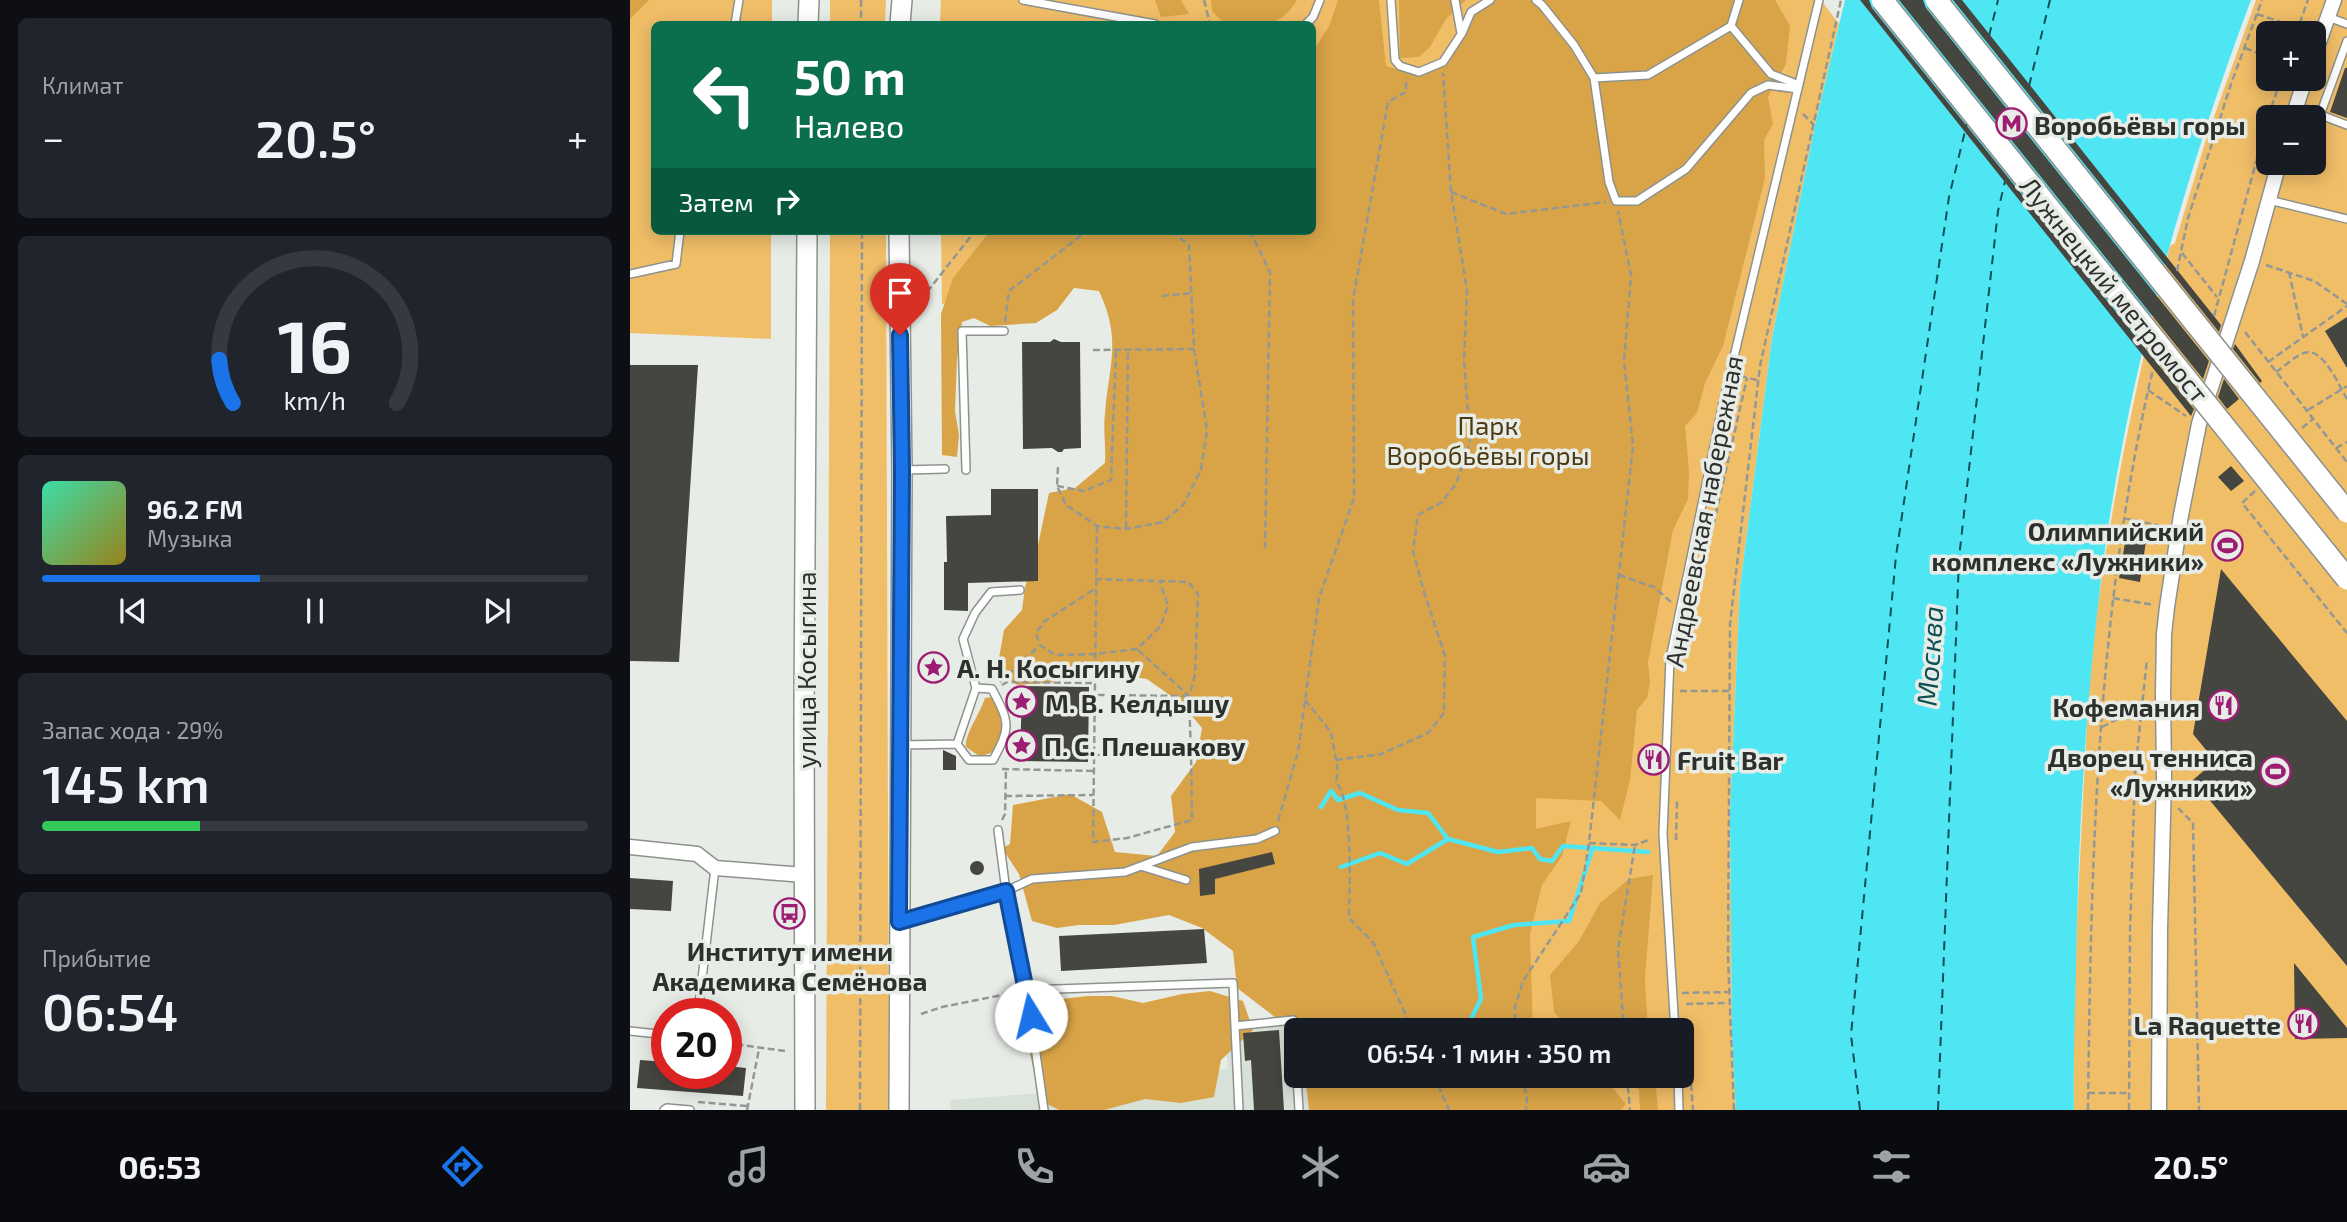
<!DOCTYPE html>
<html lang="ru">
<head>
<meta charset="utf-8">
<style>
	:root { --surface:#171b24; --page:#20242c; --text:#f1f3f6; --muted:#9ea1a6; --line:#363941; --accent:#1a73e8 }
	body { margin:0; font-family:"Exo 2",sans-serif; background:var(--page); color:var(--text); height:100vh; display:flex; flex-direction:column; font-size:26px; white-space:nowrap }
	* { box-sizing:border-box; margin:0 }
	p { font-size:23px; color:var(--muted) }
	.icon { flex:none; width:38px; height:38px; fill:none; stroke:currentColor; stroke-width:2; stroke-linecap:round; stroke-linejoin:round }
	.map { position:relative; flex:1; overflow:hidden }
	.panel { display:flex; flex-direction:column; gap:18px; padding:18px; background:#0d0f14; width:630px }
	.panel>* { flex:none }
	.hud { position:absolute; left:21px; top:21px; width:665px; height:214px; border-radius:10px; box-shadow:0 4px 18px #0003; background:#0b6e4f; color:#fff; overflow:hidden }
	.fabs { position:absolute; left:1626px; top:21px; display:grid; gap:14px }
	.fabs a { display:grid; place-items:center; width:70px; height:70px; border-radius:10px; background:var(--surface); box-shadow:0 4px 18px #0003; font-size:35px }
	.speed { position:absolute; left:21px; top:998px; display:flex; gap:14px; font-size:35px; font-weight:700; text-align:center }
	.speed>* { display:grid; place-content:center; width:91px; height:91px; border-radius:50%; background:var(--surface); box-shadow:0 4px 18px #0003; line-height:1 }
	.speed .limit { border:10px solid #d22; background:#fff; color:#111 }
	.pin { position:absolute; display:grid; place-items:center; width:60px; height:60px; color:#fff; margin:-72px -30px; border-radius:50% 50% 50% 0; rotate:-45deg; box-shadow:0 0 7px #0007 }
	.pin .icon { rotate:45deg }
	.me { position:absolute; width:77px; margin:-38px; rotate:351deg; stroke-linejoin:round; filter:drop-shadow(0 0 5px #0008) }
	.turn { display:flex; align-items:center; gap:24px; height:147px; padding:0 28px; font-size:32px }
	.turn .icon { width:91px; height:91px; stroke-width:2.5 }
	.turn b { display:block; font-size:49px; line-height:60px }
	.then { display:flex; align-items:center; height:66px; padding:0 28px; background:#0003; gap:14px; font-size:26px }
	.big { font-size:52px; font-weight:600; line-height:1.1 }
	.panel .tile { flex:1; display:flex; flex-direction:column; justify-content:center; gap:10px; min-width:0; padding:0 24px; border-radius:10px; background:var(--page) }
	.panel .dial { align-items:center; gap:0 }
	.dial svg { height:182px; overflow:visible; fill:none; stroke:var(--line); stroke-width:7; stroke-linecap:round; text-anchor:middle }
	.dial text { fill:var(--text); stroke:none }
	.song { display:flex; align-items:center; gap:21px }
	.cover { width:84px; height:84px; border-radius:10px; background:linear-gradient(135deg,hsl(160 70% 55%),hsl(50 70% 35%)) }
	.played { height:7px; border-radius:4px; background:linear-gradient(90deg,var(--accent) 40%,var(--line) 40%) }
	.keys { display:flex; justify-content:space-around; direction:ltr }
	.heat { display:flex; justify-content:space-between; align-items:center; font-size:38px; direction:ltr }
	.charge { height:10px; border-radius:5px; background:linear-gradient(90deg,#34c759 29%,var(--line) 0) }
	.trip { position:absolute; left:654px; top:1018px; width:410px; height:70px; border-radius:10px; background:var(--surface); box-shadow:0 4px 18px #0003; font-weight:600; line-height:70px; text-align:center }
	.menu { display:flex; height:112px; justify-content:space-around; align-items:center; background:#090b0e; color:var(--muted) }
	.menu .icon { width:49px; height:49px }
	.menu .active { color:var(--accent) }
	.menu b { font-size:32px; color:var(--text) }
	main { display:flex; flex:1; min-height:0 }
	.map>svg:first-child { display:block }
	.built { fill:#d8e1d7 }
	.green { fill:#f1be68; fill-rule:evenodd }
	.forest { fill:#d9a447 }
	.water { fill:#4fe6f4 }
	.lines { fill:none; stroke-linecap:round; stroke-linejoin:round }
	.stream { stroke:#4fe6f4; stroke-width:4.5 }
	.ferry { stroke:#0d5055; stroke-width:2; stroke-dasharray:9 7; stroke-linecap:butt }
	.building { fill:#464641 }
	.service-casing { stroke:#8d928d; stroke-width:10 }
	.minor-casing { stroke:#8d928d; stroke-width:17 }
	.secondary-casing { stroke:#8d928d; stroke-width:22 }
	.path { stroke:#949894; stroke-width:2.5; stroke-dasharray:7 3.5; stroke-linecap:butt }
	.service { stroke:#fff; stroke-width:7 }
	.minor { stroke:#fff; stroke-width:14 }
	.secondary { stroke:#fff; stroke-width:19 }
	.primary-bridge-casing { stroke:#8d928d; stroke-width:24; stroke-linecap:butt }
	.primary-bridge { stroke:#fff; stroke-width:21 }
	.route-casing { stroke:#114b97; stroke-width:18 }
	.route { stroke:#1a73e8; stroke-width:12 }
	.labels { text-anchor:middle; dominant-baseline:central; stroke-width:7; stroke-linejoin:round; paint-order:stroke }
	.poi-label { font-size:26px; font-weight:bold; fill:#2e302e; stroke:#e8ece7; text-anchor:start }
	.street-label { font-size:26px; fill:#2e302e; stroke:#e8ece7 }
	.park-label { font-size:26px; fill:#4e3911; stroke:#e8ece7 }
	.water-label { font-size:28px; font-style:italic; fill:#0d5055; stroke:#e8ece7 }
</style>
</head>
<body>
<main>
<section class="panel">
<div class="tile"><p>Климат</p>
<div class="heat"><a>−</a><b class="big">20.5°</b><a>+</a></div>
</div>
<div class="tile dial"><svg viewBox="0 0 100 80">
<path d="M14 69A42 42 0 1 1 86 69"/>
<path d="M14 69A42 42 0 0 1 8 50" stroke="#1a73e8"/>
<text x="50" y="56" font-size="32" font-weight="700">16</text>
<text x="50" y="72" font-size="11">km/h</text>
</svg></div>
<div class="tile">
<div class="song"><i class="cover"></i><div><b>96.2 FM</b><p>Музыка</p></div></div>
<div class="played"></div>
<div class="keys"><svg class="icon" aria-label="previous" viewBox="0 0 24 24"><path d="M18 5L8 12l10 7zM5 5v14"/></svg><svg class="icon" aria-label="pause" viewBox="0 0 24 24"><path d="M8 5v14M16 5v14"/></svg><svg class="icon" aria-label="next" viewBox="0 0 24 24"><path d="M6 5l10 7-10 7zM19 5v14"/></svg></div>
</div>
<div class="tile"><p>Запас хода · 29%</p><b class="big">145 km</b><div class="charge"></div></div>
<div class="tile"><p>Прибытие</p><b class="big">06:54</b></div>
</section>
<div class="map">
<svg width="1717" height="1110" viewBox="0 0 1717 1110">
	<rect width="100%" height="100%" fill="#e8ece7"/>
	<path class="built" d="M686 1014 667 1031V1076H690L692 1110H321L320 1100 412 1093 477 1077 598 1069 594 1022Z"/>
	<path class="green" d="M0 0H142V24H24V231H141V339L0 333Z
		M200 0H256L255 24H200Z
		M311 0H1191L1209 24 1185 125 1142 338 1110 588 1100 812 1102 1039 1106 1110H692L690 1076H1052V1031H687L682 24H310Z
		M1626 0H1717V1110H1444C1442 1013 1447 916 1452 820 1456 741 1459 661 1471 583 1488 469 1512 358 1540 246L1545 243 1577 136ZM1638 33H1684V79H1638ZM1638 117H1684V163H1638Z
		M200 231H256L259 1110H196Z
		M311 231H412L312 305Z"/>
	<path class="forest" d="M0 0H19L0 19Z
		M525 0H551L559 14 531 17Z
		M581 0H667C649 31 626 24 595 24L582 11Z
		M708 0H749L756 66 789 76 817 54 832 25 856 0H1145L1160 26 1156 64 1138 97 1143 124 1134 140 1135 178 1093 346 1075 383 1067 413 1055 426 1059 471 1058 499 1043 530 1018 662 1020 682 1017 698 1007 710 1000 780 990 820 971 801 906 798V829L941 821 932 856 912 885 900 934 903 1031H667V1044L654 1024 607 988 603 951 572 928 539 915 484 925H449L427 928 402 921 389 874 372 848 380 844 383 805 440 794 472 812 485 852 527 856 545 832 541 796 566 762 572 728 551 703 517 679 483 674 455 661 429 682 387 685 367 669 374 630 392 610 395 587 408 545 419 493 445 488 475 463C476 446 473 430 475 413 479 364 492 340 469 291L444 288 427 310 406 323 360 326 344 318 332 322 327 359 325 411 329 435 327 457 312 455 311 314 323 278 360 231H682L683 52 699 26Z
		M769 0H836L816 19 800 47 789 57 770 58Z
		M361 697C372 708 375 735 365 749 362 754 354 755 349 756L336 747C334 735 350 714 355 698Z
		M1023 875 1015 979 1018 1031H941L924 1012 920 975 949 941 970 903 999 879Z
		M580 991 613 1001 623 1030 591 1060 584 1097 551 1103 515 1099 474 1110H429L411 1101 399 1050 411 1015 423 1000 458 996H482L513 1003 552 994Z
		M675 1076H973L996 1104 991 1110H679Z
		M995 1076H1025L1028 1110H1010L1009 1090Z"/>
	<path class="water" d="M1215 0H1621C1550 189 1494 387 1470 588 1455 714 1448 841 1446 968 1445 1015 1443 1063 1444 1110H1106L1102 1039 1100 812 1110 588 1142 338 1185 125Z"/>
	<g class="lines">
		<path class="stream" d="M691 807 701 791 708 800 730 793 768 810 798 813 818 839
			M711 867 750 853 777 864 818 839 868 852 902 848 910 859 922 861 933 846 1018 852
			M835 1031 851 999 843 937 884 925 939 921 962 850"/>
		<path class="ferry" d="M1359 36 1368 0
			M1399 86 1420 0
			M1230 1110 1221 1035 1266 556 1319 197 1337 123
			M1308 1110 1329 558 1368 211 1377 173"/>
	</g>
	<path class="building" d="M1230 0H1239L1242 8 1564 409 1561 416Z
		M1269 0H1293L1296 8 1579 361 1573 379Z
		M1323 0H1332L1591 325 1589 332Z
		M1715 68H1717V118L1700 112Z
		M1717 317V368L1695 331Z
		M424 339 431 342H450L451 448 434 449 432 452H428L422 448 393 449 392 342H420Z
		M1605 344 1632 381 1630 383 1603 349Z
		M0 365H68L49 662 0 661Z
		M1594 379 1609 399 1597 409 1588 397Z
		M1601 466 1614 481 1601 491 1588 477Z
		M361 489H408V581L338 583V611L314 610V562H317L316 516 361 515Z
		M1496 537 1516 541 1510 582 1489 578Z
		M1591 569 1717 721V966L1563 780 1585 761 1563 734Z
		M392 686 459 687 458 762 390 761Z
		M313 750 326 756V770H313Z
		M642 852 645 864 585 879V894L570 896 569 869Z
		M340 868a7 7 0 1 1 14 0a7 7 0 1 1-14 0Z
		M0 878 43 881 41 911 0 909Z
		M574 929 577 963 431 971 429 936Z
		M1664 963 1717 1028V1038L1665 1039Z
		M649 1030 654 1110H624L621 1060 615 1061 613 1033Z
		M10 1060 37 1062V1073H96V1066L116 1068 113 1096 7 1088Z"/>
	<g class="lines">
		<defs>
			<path id="service" d="M393 0 525 24
				M761 0 765 60 770 66 789 72 813 62 832 33 841 12 860 0
				M825 0 831 33
				M906 0 912 5 944 45 964 78 979 182 986 201H1007L1056 169 1121 93 1138 85 1168 89
				M1109 0 1101 26 1141 74 1169 85
				M1698 17 1717 24
				M105 24 109 0
				M676 24 683 17 690 0
				M964 78 1018 75 1101 26
				M1667 106 1717 125
				M1690 115 1717 41
				M1639 200 1717 219
				M0 274 46 264 50 231
				M273 470 315 469
				M336 470 332 331H374
				M346 688 362 689C380 723 381 727 363 760H339L327 744Z
				M346 688 333 639 345 613 361 592 390 590
				M271 745 327 744
				M368 830 376 891 397 990 414 1110
				M514 867 556 880
				M273 921 376 891 402 879 495 872 562 847 627 839 645 831
				M397 990 603 983 605 1026
				M68 1013 85 868
				M0 1031 37 1035
				M1045 1031 1033 834 1040 659 1093 403 1189 0
				M667 1076 669 1110
				M1048 1076 1049 1110
				M34 1110 37 1108 60 1110
				M609 1110 605 1026 663 1020 667 1072"/>
			<path id="minor" d="M1684 56 1704 0
				M1663 117 1675 79
				M0 847 67 854 85 868 175 875
				M1529 1110 1530 929 1534 780 1533 693 1534 634 1537 607 1551 515 1569 424 1622 261 1649 163"/>
			<path id="secondary" d="M178 24 179 0
				M270 24 272 0
				M175 1110 174 712 177 231
				M269 1110 272 471 269 231"/>
		</defs>
		<use href="#service" class="service-casing"/>
		<use href="#minor" class="minor-casing"/>
		<use href="#secondary" class="secondary-casing"/>
		<path class="path" d="M231 0V24
			M574 0 580 24
			M1627 14 1668 28
			M1666 33 1678 0
			M1615 48 1638 57
			M1173 114 1183 124
			M1638 117 1651 79
			M821 192 876 214 976 202
			M620 231 640 272 635 548
			M1552 253 1587 297
			M1636 265 1684 281 1717 304
			M1547 271 1558 218 1601 84 1632 0
			M1659 272 1673 337
			M297 292 345 231
			M532 296 562 293
			M1584 316 1638 118
			M375 322 379 291 457 231
			M1615 332 1717 462
			M463 350 564 349
			M1638 362 1717 306
			M1646 372C1655 366 1665 356 1674 353 1693 346 1709 386 1717 399
			M1110 376 1127 380
			M1518 390 1556 416
			M1678 410 1717 386
			M1672 428 1683 419
			M1706 448 1717 442
			M428 467 427 486 436 505 467 526 496 529 533 522 554 504 571 470 577 430 564 349 559 245 541 231
			M427 486 454 491 481 480 486 350
			M1625 491 1612 503 1717 633
			M1494 518 1536 527
			M467 526 463 842 497 838 562 820 561 755
			M496 528 498 349
			M989 575 1024 587 1041 602
			M465 579 558 582 568 594 565 675 559 696 507 649
			M463 590 415 621 406 633 410 645 425 655 464 654 507 649 530 627 538 606 530 582
			M1483 598 1524 605
			M1060 627 1117 378
			M370 682 409 646
			M372 685 377 682 462 683
			M1050 691H1100
			M675 700 701 732 708 771 706 782C724 804 719 887 719 918L743 942 783 1031
			M1472 727 1512 706
			M463 755H561L559 696 465 695
			M706 760 751 754 798 733 814 713 815 656 794 592 783 551 788 515 811 503 826 484 840 442 834 359 837 290 821 192 813 73
			M372 769 463 771
			M375 796 463 795
			M1548 808 1563 823 1569 1110
			M372 820 375 814 376 768
			M648 821 668 752 689 598 724 498 723 300 758 102 776 92V78
			M1046 840 1047 801
			M959 843 1005 845 1021 839
			M1052 993 1098 992
			M1056 1004 1098 1003
			M291 1014 312 1007 387 992
			M885 1031V1007L893 981 951 893 959 843 1003 446 994 361 1001 275 988 211
			M994 1031 988 949 1005 845
			M1058 1031 1061 1074
			M1053 1039 1055 1068
			M96 1043 155 1051
			M804 1076 819 1110
			M892 1076 897 1098 896 1110
			M997 1076 1000 1110
			M1061 1084 1063 1110
			M1458 1093H1499
			M68 1102 117 1106
			M117 1110 129 1049
			M230 1110 232 231
			M1104 1110 1098 957 1100 624 1130 366 1211 0
			M1458 1110C1461 861 1466 612 1523 369
			M1499 1110 1500 932 1505 772 1517 659"/>
		<use href="#service" class="service"/>
		<use href="#minor" class="minor"/>
		<use href="#secondary" class="secondary"/>
		<defs>
			<path id="primary-bridge" d="M1252 0 1717 579
				M1306 0 1717 512"/>
		</defs>
		<use href="#primary-bridge" class="primary-bridge-casing"/>
		<use href="#primary-bridge" class="primary-bridge"/>
	</g>
	<g class="lines">
		<defs>
			<path id="route" d="M270 335 272 471 269 922 376 891 401 1016"/>
		</defs>
		<use href="#route" class="route-casing"/>
		<use href="#route" class="route"/>
	</g>
	<defs>
		<symbol id="metro-ring" viewBox="-11 -11 22 22"><circle r="9.5" fill="#e8ece7" stroke="#9c1d72" stroke-width="1.5"/><path d="M-5.5 5V-5H-3L0 0L3-5H5.5V5H3V-.5L0 4L-3-.5V5Z" fill="#9c1d72"/></symbol>
		<symbol id="stadium-ring" viewBox="-11 -11 22 22"><circle r="9.5" fill="#e8ece7" stroke="#9c1d72" stroke-width="1.5"/><path d="M0-5a6.5 5 0 1 0 0 10a6.5 5 0 1 0 0-10ZM-3.5-1.8h7v3.6h-7Z" fill="#9c1d72"/></symbol>
		<symbol id="sight-ring" viewBox="-11 -11 22 22"><circle r="9.5" fill="#e8ece7" stroke="#9c1d72" stroke-width="1.5"/><path d="M0-6L1.8-2.2L6-1.7L2.9 1.2L3.7 5.4L0 3.3L-3.7 5.4L-2.9 1.2L-6-1.7L-1.8-2.2Z" fill="#9c1d72"/></symbol>
		<symbol id="restaurant-ring" viewBox="-11 -11 22 22"><circle r="9.5" fill="#e8ece7" stroke="#9c1d72" stroke-width="1.5"/><path d="M-5-6h1v4h1v-4h1v4h1v-4h1v5L-1.5 .5V6h-2V.5L-5-1ZM5-6V6H3V1.5H1.5Q1.5-4 5-6Z" fill="#9c1d72"/></symbol>
		<symbol id="bus-ring" viewBox="-11 -11 22 22"><circle r="9.5" fill="#e8ece7" stroke="#9c1d72" stroke-width="1.5"/><path d="M-5-6H5V4H4V6H2V4H-2V6H-4V4H-5ZM-3.5-4V0h7V-4ZM-3.5 1.2v1.5H-2V1.2ZM2 1.2v1.5H3.5V1.2Z" fill="#9c1d72"/></symbol>
	</defs>
	<g fill-rule="evenodd">
		<use href="#metro-ring" x="1364" y="106" width="35" height="35"/>
		<use href="#stadium-ring" x="1580" y="528" width="35" height="35"/>
		<use href="#sight-ring" x="286" y="650" width="35" height="35"/>
		<use href="#sight-ring" x="374" y="684" width="35" height="35"/>
		<use href="#restaurant-ring" x="1576" y="688" width="35" height="35"/>
		<use href="#sight-ring" x="374" y="728" width="35" height="35"/>
		<use href="#restaurant-ring" x="1006" y="742" width="35" height="35"/>
		<use href="#stadium-ring" x="1628" y="754" width="35" height="35"/>
		<use href="#bus-ring" x="142" y="896" width="35" height="35"/>
		<use href="#restaurant-ring" x="1656" y="1006" width="35" height="35"/>
	</g>
	<g class="labels">
		<g class="poi-label">
			<text x="1404" y="124">Воробьёвы горы</text>
			<text x="1574" y="530" text-anchor="end">Олимпийский<tspan x="1574" dy="30">комплекс «Лужники»</tspan></text>
			<text x="327" y="667">А. Н. Косыгину</text>
			<text x="415" y="702">М. В. Келдышу</text>
			<text x="1570" y="706" text-anchor="end">Кофемания</text>
			<text x="414" y="745">П. С. Плешакову</text>
			<text x="1623" y="756" text-anchor="end">Дворец тенниса<tspan x="1623" dy="30">«Лужники»</tspan></text>
			<text x="1047" y="759">Fruit Bar</text>
			<text x="160" y="950" text-anchor="middle">Институт имени<tspan x="160" dy="30">Академика Семёнова</tspan></text>
			<text x="1651" y="1024" text-anchor="end">La Raquette</text>
		</g>
		<g class="street-label">
			<text transform="translate(1485 289) rotate(51)">Лужнецкий метромост</text>
			<text transform="translate(1073 511) rotate(-79)">Андреевская набережная</text>
			<text transform="translate(175 670) rotate(-90)">улица Косыгина</text>
		</g>
		<g class="park-label">
			<text x="858" y="424">Парк<tspan x="858" dy="30">Воробьёвы горы</tspan></text>
		</g>
		<g class="water-label">
			<text transform="translate(1299 656) rotate(-86)">Москва</text>
		</g>
	</g>
</svg>
<div class="fabs">
<a>+</a>
<a>−</a>
</div>
<div class="speed"><div class="limit">20</div></div>
<div class="pin" style="left:270px;top:335px;background:#d93025"><svg class="icon" aria-label="arrive" viewBox="0 0 24 24"><path d="M6 21V4h12l-3 4 3 4H6"/></svg></div>
<svg class="me" style="left:401px;top:1016px" viewBox="-20 -20 40 40"><circle r="19" fill="#fff"/><path d="M0-13L10 11 0 6-10 11z" fill="#1a73e8"/></svg>
<div class="trip">06:54 · 1 мин · 350 m</div>
<div class="hud">
<div class="turn"><svg class="icon" aria-label="left" viewBox="0 0 24 24"><path d="M17 20v-9H6M10 6l-5 5 5 5"/></svg><div><b>50 m</b>Налево</div></div>
<div class="then">Затем<svg class="icon" aria-label="right" viewBox="0 0 24 24"><path d="M7 20v-9h11M14 6l5 5-5 5"/></svg></div>
</div>
</div>
</main>
<nav class="menu">
<b>06:53</b>
<svg class="icon active" aria-label="directions" viewBox="0 0 24 24"><path d="M12 3l9 9-9 9-9-9zM9 14v-3h6M13 9l2 2-2 2"/></svg>
<svg class="icon" aria-label="music" viewBox="0 0 24 24"><path d="M9 18V5l10-2v13"/><circle cx="6" cy="18" r="3"/><circle cx="16" cy="16" r="3"/></svg>
<svg class="icon" aria-label="phone" viewBox="0 0 24 24"><path d="M5 4h4l2 5-3 2q2 4 5 5l2-3 5 2v4C11 20 4 13 5 4z"/></svg>
<svg class="icon" aria-label="climate" viewBox="0 0 24 24"><path d="M12 3v18M4 7l16 10M4 17L20 7"/></svg>
<svg class="icon" aria-label="car" viewBox="0 0 24 24"><path d="M5 17H2v-5l4-1 3-4h7l3 4 3 1v5h-3M9 17h6M6 11h13"/><circle cx="7" cy="17" r="2"/><circle cx="17" cy="17" r="2"/></svg>
<svg class="icon" aria-label="filters" viewBox="0 0 24 24"><path d="M4 7h16M4 17h16"/><circle cx="9" cy="7" r="2"/><circle cx="15" cy="17" r="2"/></svg>
<b>20.5°</b>
</nav>
</body>
</html>
